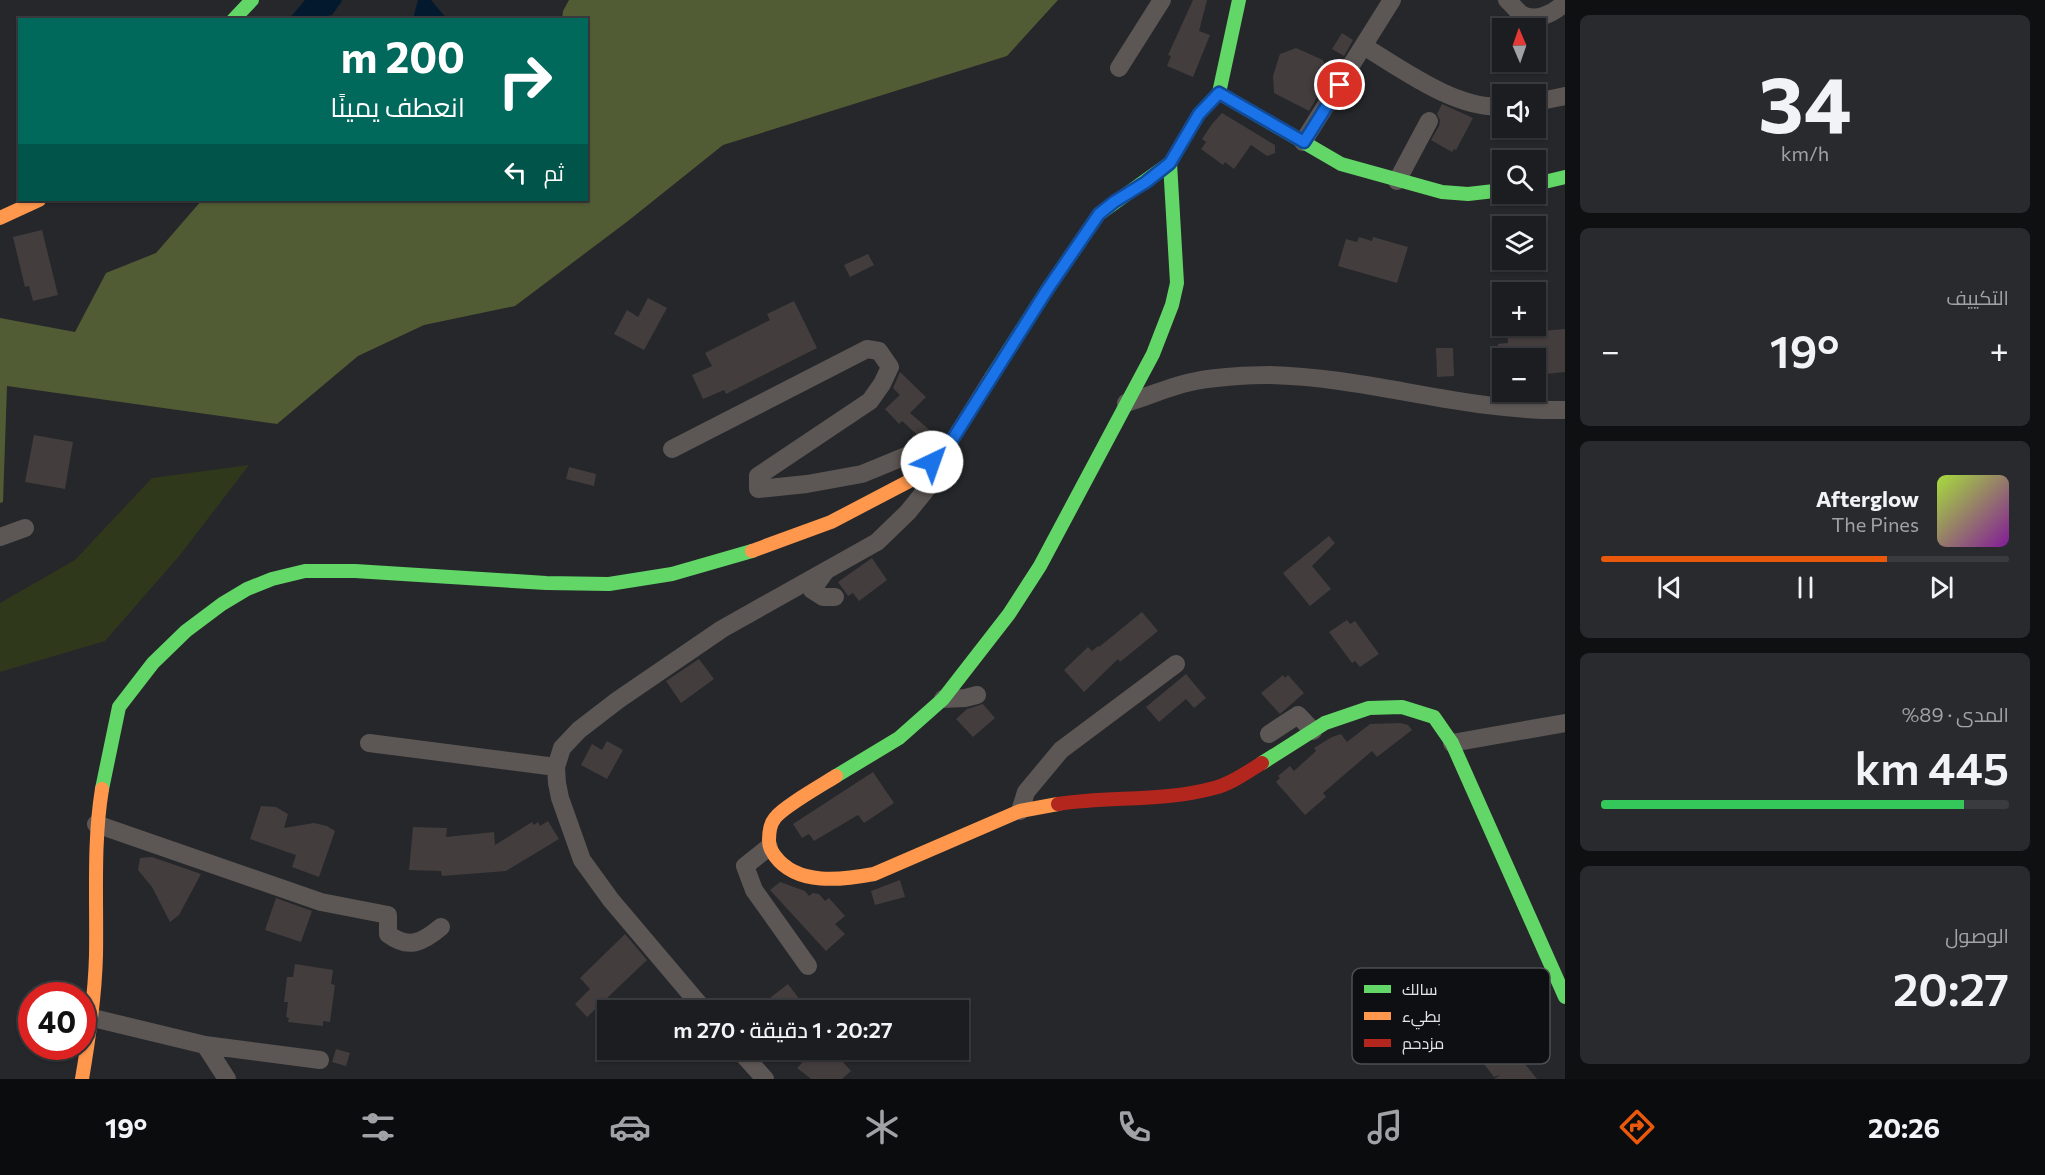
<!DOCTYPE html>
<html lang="ar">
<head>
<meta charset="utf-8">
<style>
	:root { --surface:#1c1d20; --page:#292a2d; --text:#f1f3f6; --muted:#a0a2a5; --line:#3a3b3e; --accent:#ea580c }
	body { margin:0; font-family:Commissioner,Cairo,sans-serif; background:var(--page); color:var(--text); direction:rtl; height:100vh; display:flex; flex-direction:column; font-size:22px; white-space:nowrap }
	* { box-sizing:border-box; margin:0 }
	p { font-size:20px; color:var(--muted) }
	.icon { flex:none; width:33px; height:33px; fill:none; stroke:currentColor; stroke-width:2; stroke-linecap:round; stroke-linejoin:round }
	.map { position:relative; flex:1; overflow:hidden; direction:ltr }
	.side { display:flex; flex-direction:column; gap:15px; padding:15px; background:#0f1012; width:480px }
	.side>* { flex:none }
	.hud { position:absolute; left:18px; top:18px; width:570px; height:183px; border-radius:0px; box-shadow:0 2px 4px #0004,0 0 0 2px var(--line); direction:rtl; background:#00695c; color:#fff; overflow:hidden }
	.needle { width:39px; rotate:358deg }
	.fabs { position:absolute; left:1492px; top:18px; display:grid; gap:12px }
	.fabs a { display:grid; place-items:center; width:54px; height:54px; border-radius:0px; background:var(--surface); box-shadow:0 2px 4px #0004,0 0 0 2px var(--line); font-size:30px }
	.speed { position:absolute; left:18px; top:982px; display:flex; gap:12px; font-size:30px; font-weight:700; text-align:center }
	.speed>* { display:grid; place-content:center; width:78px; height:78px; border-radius:50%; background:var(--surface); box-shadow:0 2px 4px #0004,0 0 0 2px var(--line); line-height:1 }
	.speed .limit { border:9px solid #d22; background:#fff; color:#111 }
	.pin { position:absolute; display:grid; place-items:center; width:51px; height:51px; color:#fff; margin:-26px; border:3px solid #fff; border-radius:50%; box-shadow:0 2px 6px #0007 }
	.me { position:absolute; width:66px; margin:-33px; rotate:42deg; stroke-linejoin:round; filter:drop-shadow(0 0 4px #0008) }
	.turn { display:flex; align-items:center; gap:21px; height:126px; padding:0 24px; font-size:27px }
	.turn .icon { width:78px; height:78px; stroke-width:2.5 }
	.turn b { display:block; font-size:42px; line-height:51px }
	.then { display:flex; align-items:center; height:57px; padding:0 24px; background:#0003; gap:12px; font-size:22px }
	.big { font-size:45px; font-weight:600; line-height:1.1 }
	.side .tile { flex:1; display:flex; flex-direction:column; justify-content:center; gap:9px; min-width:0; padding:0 21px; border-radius:9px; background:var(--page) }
	.side .dial { align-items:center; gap:0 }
	.dial b { font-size:78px; line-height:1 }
	.song { display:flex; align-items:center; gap:18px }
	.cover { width:72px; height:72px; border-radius:9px; background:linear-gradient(135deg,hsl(80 70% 55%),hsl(290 70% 35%)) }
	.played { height:6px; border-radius:3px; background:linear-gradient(90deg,var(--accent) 70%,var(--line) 70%) }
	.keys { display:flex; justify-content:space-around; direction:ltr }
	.heat { display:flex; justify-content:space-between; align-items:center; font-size:33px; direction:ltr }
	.charge { height:9px; border-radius:4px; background:linear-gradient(90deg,#34c759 89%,var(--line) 0) }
	.trip { position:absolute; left:597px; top:1000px; width:372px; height:60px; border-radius:0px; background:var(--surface); box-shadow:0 2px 4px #0004,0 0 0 2px var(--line); font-weight:600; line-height:60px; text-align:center; direction:rtl }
	.tabs { display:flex; height:96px; justify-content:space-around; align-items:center; background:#0b0c0d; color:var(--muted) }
	.tabs .icon { width:42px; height:42px }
	.tabs .on { color:var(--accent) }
	.tabs b { font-size:27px; color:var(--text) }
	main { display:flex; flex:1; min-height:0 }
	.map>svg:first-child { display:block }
	.green { fill:#30381b }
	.forest { fill:#515c34 }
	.water { fill:#03192e }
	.building { fill:#443d3d }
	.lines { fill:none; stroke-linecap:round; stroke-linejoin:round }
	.street { stroke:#5c5654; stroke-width:18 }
	.fast { stroke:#63d668; stroke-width:14 }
	.slow { stroke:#ff974d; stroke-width:14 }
	.jam { stroke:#b3261e; stroke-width:14 }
	.route-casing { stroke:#114b97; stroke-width:15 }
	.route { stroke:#1a73e8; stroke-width:10 }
	.key { fill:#0d0f12; stroke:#4d4f52; stroke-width:1.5 }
	.key-label { font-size:16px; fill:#e1e4e9 }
</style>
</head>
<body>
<main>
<section class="side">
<div class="tile dial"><b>34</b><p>km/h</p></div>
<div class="tile"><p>التكييف</p>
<div class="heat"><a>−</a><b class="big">19°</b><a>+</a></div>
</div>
<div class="tile">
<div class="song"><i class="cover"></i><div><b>Afterglow</b><p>The Pines</p></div></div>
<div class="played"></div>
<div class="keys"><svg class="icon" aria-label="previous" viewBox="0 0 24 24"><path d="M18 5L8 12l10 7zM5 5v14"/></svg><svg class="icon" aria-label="pause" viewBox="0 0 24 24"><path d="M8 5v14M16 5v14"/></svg><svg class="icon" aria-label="next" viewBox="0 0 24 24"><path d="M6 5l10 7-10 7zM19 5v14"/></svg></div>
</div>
<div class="tile"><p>المدى · 89%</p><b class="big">445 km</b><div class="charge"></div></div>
<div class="tile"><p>الوصول</p><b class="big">20:27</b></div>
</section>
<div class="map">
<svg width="1565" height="1079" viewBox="0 0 1565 1079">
	<rect width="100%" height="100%" fill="#25272a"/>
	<path class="green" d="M249 465 180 555 105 641 0 672V603L75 560 152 478Z"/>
	<path class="forest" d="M569 0H1058L1007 56 723 145 628 221 515 306 424 325 358 356 277 424 7 386 3 502 0 503V318L75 332 106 273 156 253 202 200H586V20L562 19 563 11Z"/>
	<path class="water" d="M305 0H341L342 1 332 15 314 19H289Z
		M418 0H431L447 19H413Z"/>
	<path class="building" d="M1193 0H1207L1199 31 1210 35 1193 77 1167 66 1171 56 1168 55Z
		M1342 33 1353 40 1344 56 1332 49Z
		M1296 48 1323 60 1330 75 1309 111 1274 93 1273 76 1280 54Z
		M1442 104 1473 118 1456 150 1454 149 1452 152 1431 140 1439 126 1440 120 1437 114Z
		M1222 113 1275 145V153L1267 156 1251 145 1234 169 1225 162 1223 165 1201 149 1206 142 1202 139 1212 124Z
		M42 230 58 295 33 301 29 286 25 287 13 237Z
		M1359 237 1372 241 1373 237 1408 247 1397 283 1338 266 1346 239 1357 242Z
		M868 254 874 265 850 277 844 265Z
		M648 298 667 308 644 350 614 334 627 310 638 317Z
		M794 301 817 348 726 394 724 390 703 399 692 375 712 366 705 353 770 320 767 314Z
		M1565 329V372L1536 375V358H1500L1498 344 1508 343 1507 334Z
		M1436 348H1453L1454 376 1437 377Z
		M900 372 926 397 910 413 932 432 925 440H923L902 421 899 424 885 409 900 395 893 388Z
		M34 435 73 442 65 489 25 482Z
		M569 467 596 474 594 486 566 479Z
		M1329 536 1335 543 1312 566 1331 589 1310 606 1283 573Z
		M872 558 887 580 859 601 853 593 848 596 838 582Z
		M1142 612 1158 631 1120 662 1118 659 1084 692 1064 670 1088 647 1092 651 1098 646 1099 647Z
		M1347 620 1350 624 1355 621 1379 654 1360 667 1355 661 1352 663 1329 632Z
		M699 659 714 679 681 703 666 681Z
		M1186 674 1206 698 1194 708 1186 699 1159 722 1146 707Z
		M1283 675 1285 678 1288 675 1304 693 1280 714 1261 693Z
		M983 704 995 718 973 737 956 719 967 709Z
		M1400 723 1408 725 1412 730 1377 757 1372 751 1323 793 1326 797 1305 815 1276 782 1280 778 1278 776 1290 766 1294 771 1316 751 1314 748 1332 737 1341 734 1347 742 1370 724Z
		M607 741 623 750 607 779 581 765 592 744 602 750Z
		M873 772 894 803 864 823 858 815 814 841 809 834 802 838 793 824Z
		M261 806 276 807 288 814 284 828 314 823 327 826 335 831 319 877 292 867 296 855 250 839Z
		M548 821 559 839 506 871 442 876 441 871 409 870 413 827 447 828 446 837 494 832 495 845 532 822 534 825 538 822 540 826Z
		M152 857 201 874 179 915 170 922 152 887 138 870 140 858Z
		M900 880 905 897 875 905 871 891Z
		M780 882 805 891 809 896 813 893 819 894 825 901 829 898 845 916 835 924 845 934 826 951 770 890Z
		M276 898 312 911 301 942 265 930Z
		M625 934 647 960 587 1017 575 1004 590 989 580 978Z
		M295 964 333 970 331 984 335 985 330 1022 323 1021V1026L288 1022 289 1018 286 1017 288 1002H284L287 977H293Z
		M788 984 800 1000 786 1011H753Z
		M1495 1041 1513 1065 1521 1059 1537 1079H1494L1500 1075 1494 1077 1477 1055Z
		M336 1049 350 1053 346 1066 332 1062Z
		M807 1050H832L851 1071 842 1079H811L797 1068 802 1063 798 1059Z"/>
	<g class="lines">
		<path class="street" d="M1507 0C1512 4 1516 10 1521 14 1535 23 1555 13 1565 2
			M1365 47C1402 69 1458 111 1503 106
			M1119 68 1162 0
			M1536 102 1565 96
			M1303 142 1392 0
			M1397 181 1429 121
			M1126 403C1150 396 1173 385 1196 381 1215 377 1250 375 1269 375 1369 377 1466 412 1565 410
			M672 449 867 349 879 351 890 367 882 384 870 401 758 476V489L807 484 862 474 913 453 947 448
			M0 537 25 528
			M825 572 812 590 823 597H835
			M943 699 965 698 977 695
			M1269 734 1298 715 1313 731
			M369 743 556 767
			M1452 743 1565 723
			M1020 811 1026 792 1061 750 1176 664
			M96 824 321 902 388 915V934C409 950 423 942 441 927
			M769 847 745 866 754 890 808 966
			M705 1011 611 900 582 860 560 798 557 783 556 767 562 748 579 730 618 700 722 629 877 542 908 512 925 491 939 463
			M93 1018 205 1045 320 1060
			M205 1045 227 1079
			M739 1050 765 1079"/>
		<path class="fast" d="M233 20 252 0
			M1219 93 1341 164 1442 192 1468 194 1503 190
			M1536 184 1565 177
			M992 376 1047 290 1099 214 1170 163 1199 114 1219 93 1239 0
			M1262 763 1325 723 1369 708 1402 707 1434 717 1452 743 1565 997
			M836 776 899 738 943 699 1009 614 1040 566 1153 354 1172 305 1177 283 1170 163
			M102 789 119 707 153 663 186 631 222 604 247 589 272 579 305 571H355L546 583 609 584 672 574 752 551"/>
		<path class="slow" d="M0 218 39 200
			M752 551 831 522 917 477 947 448 992 376
			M836 776C822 785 783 807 775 818 770 824 769 832 769 840 769 847 771 850 775 856 797 886 842 880 874 874L1020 811 1058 804
			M82 1079C89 1038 95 997 96 955 97 900 93 844 102 789"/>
		<path class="jam" d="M1058 804C1110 796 1163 802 1214 788 1231 784 1247 772 1262 763"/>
	</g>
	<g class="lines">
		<defs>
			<path id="route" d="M932 462 947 448 1047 290 1099 214 1114 202 1146 182 1170 163 1199 114 1219 93 1304 142 1340 85"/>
		</defs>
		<use href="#route" class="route-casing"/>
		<use href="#route" class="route"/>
	</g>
	<rect x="1352" y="968" width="198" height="96" rx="9" class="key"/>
	<rect x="1364" y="985" width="27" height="8" fill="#63d668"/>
	<rect x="1364" y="1012" width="27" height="8" fill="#ff974d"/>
	<rect x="1364" y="1039" width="27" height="8" fill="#b3261e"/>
	<g class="key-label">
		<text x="1402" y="995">سالك</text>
		<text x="1402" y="1022">بطيء</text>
		<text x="1402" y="1049">مزدحم</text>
	</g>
</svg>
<div class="fabs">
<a><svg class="needle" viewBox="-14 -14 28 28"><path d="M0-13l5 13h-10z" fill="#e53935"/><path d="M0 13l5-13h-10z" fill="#a0a2a5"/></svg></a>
<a><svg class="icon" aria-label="sound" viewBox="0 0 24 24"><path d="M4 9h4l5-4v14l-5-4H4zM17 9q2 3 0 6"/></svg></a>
<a><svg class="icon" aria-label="search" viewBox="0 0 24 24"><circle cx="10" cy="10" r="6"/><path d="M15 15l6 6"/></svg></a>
<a><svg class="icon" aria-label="layers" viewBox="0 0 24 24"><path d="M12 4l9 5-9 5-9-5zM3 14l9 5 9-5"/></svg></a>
<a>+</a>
<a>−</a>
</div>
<div class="speed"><div class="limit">40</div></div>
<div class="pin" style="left:1340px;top:85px;background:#d93025"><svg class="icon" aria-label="arrive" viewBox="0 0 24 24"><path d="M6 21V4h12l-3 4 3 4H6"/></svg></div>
<svg class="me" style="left:932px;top:462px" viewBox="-20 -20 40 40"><circle r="19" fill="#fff"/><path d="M0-13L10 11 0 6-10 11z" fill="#1a73e8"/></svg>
<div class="trip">20:27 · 1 دقيقة · 270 m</div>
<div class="hud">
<div class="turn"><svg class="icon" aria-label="right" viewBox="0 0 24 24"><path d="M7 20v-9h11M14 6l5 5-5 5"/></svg><div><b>200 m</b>انعطف يمينًا</div></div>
<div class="then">ثم<svg class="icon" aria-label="left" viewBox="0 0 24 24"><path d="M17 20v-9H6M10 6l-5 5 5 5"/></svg></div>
</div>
</div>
</main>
<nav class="tabs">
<b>20:26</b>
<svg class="icon on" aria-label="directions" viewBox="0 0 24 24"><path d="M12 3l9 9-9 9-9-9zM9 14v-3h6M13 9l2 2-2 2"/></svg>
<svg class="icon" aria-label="music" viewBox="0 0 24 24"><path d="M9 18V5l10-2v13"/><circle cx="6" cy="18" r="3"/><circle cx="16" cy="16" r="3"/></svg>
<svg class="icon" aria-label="phone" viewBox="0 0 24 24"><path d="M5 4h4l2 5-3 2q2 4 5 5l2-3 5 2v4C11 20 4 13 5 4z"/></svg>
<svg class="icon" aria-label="climate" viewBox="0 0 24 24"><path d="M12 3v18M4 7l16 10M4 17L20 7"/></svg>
<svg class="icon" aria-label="car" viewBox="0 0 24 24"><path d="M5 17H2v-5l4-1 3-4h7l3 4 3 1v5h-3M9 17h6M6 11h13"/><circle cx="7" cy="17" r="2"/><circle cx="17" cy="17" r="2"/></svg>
<svg class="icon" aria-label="filters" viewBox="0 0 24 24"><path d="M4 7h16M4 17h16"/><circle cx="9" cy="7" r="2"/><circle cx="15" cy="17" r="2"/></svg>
<b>19°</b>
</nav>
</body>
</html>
